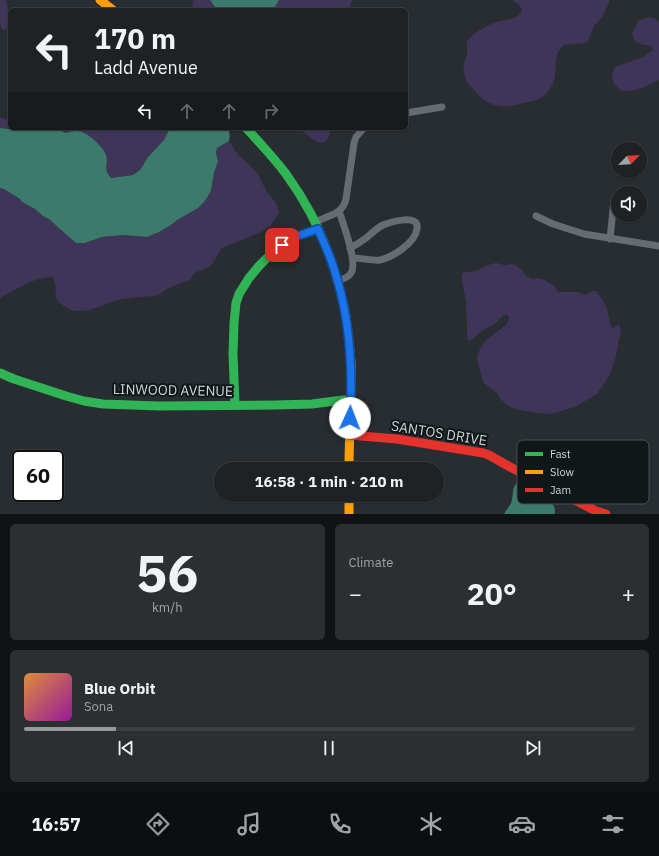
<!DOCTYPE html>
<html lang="en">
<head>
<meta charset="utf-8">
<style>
	:root { --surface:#1e2225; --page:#2b2f32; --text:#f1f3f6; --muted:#a1a4a7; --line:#3c3f42; --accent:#93999e }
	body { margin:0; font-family:"IBM Plex Sans",sans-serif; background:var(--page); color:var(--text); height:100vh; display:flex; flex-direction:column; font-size:15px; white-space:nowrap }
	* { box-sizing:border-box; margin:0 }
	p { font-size:13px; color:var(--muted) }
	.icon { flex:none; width:22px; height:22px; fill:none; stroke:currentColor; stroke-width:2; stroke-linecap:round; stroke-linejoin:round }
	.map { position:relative; height:514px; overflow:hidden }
	.panel { display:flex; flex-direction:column; gap:10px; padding:10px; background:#101314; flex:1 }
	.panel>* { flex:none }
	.hud { position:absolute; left:8px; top:8px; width:400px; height:122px; border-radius:6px; box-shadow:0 1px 3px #0004,0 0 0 1px var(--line); background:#1e2225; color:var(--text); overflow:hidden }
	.needle { width:26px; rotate:65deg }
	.controls { position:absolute; left:611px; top:142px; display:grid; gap:8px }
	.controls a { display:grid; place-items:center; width:36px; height:36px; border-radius:50%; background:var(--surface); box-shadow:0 1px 3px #0004,0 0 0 1px var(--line); font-size:20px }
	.speed { position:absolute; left:12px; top:450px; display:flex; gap:8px; font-size:20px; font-weight:700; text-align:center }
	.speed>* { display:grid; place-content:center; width:52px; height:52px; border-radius:50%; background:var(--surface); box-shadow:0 1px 3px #0004,0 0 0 1px var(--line); line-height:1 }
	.speed .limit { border:2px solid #111; border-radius:6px; background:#fff; color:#111 }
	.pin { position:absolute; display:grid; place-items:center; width:34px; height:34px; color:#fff; margin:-17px; border-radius:8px; box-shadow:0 2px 6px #0006 }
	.me { position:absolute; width:44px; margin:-22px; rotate:2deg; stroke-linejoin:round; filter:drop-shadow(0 0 3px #0008) }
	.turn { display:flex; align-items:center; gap:14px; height:84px; padding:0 20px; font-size:18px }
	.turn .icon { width:52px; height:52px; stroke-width:2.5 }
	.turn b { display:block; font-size:28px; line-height:34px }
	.lanes { display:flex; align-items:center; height:38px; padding:0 20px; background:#0003; justify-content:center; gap:20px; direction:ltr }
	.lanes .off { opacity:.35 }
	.big { font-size:30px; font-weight:700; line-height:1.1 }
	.panel .widget { flex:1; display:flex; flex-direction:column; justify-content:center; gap:6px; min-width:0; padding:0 14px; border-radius:6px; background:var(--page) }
	.panel .dial { align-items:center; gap:0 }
	.dial b { font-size:52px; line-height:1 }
	.song { display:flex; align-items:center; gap:12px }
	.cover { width:48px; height:48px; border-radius:6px; background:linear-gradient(135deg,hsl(30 70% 55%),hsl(300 70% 35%)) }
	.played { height:4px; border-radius:2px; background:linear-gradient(90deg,var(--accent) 15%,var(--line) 15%) }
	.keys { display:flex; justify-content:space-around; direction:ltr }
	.heat { display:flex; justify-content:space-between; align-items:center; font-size:22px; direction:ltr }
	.panel .tiles { flex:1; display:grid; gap:10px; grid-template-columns:1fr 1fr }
	.widget:last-child { grid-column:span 2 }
	.trip { position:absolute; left:214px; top:462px; width:230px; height:40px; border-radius:20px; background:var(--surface); box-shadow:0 1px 3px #0004,0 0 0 1px var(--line); font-weight:700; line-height:40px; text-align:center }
	.tabs { display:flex; height:64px; justify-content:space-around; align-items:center; background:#0c0e0f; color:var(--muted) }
	.tabs .icon { width:28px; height:28px }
	.tabs .current { color:var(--accent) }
	.tabs b { font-size:18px; color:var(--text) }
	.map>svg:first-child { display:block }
	.green { fill:#3e3558 }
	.water { fill:#3c7a6b }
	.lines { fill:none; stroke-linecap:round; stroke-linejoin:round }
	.street { stroke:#676b72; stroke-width:7 }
	.fast { stroke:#30b455; stroke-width:9 }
	.slow { stroke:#ff9f0a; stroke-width:9 }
	.jam { stroke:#e5322d; stroke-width:9 }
	.route-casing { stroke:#114b97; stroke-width:10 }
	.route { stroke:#1a73e8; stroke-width:7 }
	.labels { text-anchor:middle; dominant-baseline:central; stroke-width:4; stroke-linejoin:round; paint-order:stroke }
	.street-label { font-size:14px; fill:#cdd3d8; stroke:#111619 }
	.key { fill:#111619; stroke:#494f52; stroke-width:1 }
	.key-label { font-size:11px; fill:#cdd3d8 }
</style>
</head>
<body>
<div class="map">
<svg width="659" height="514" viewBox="0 0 659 514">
	<rect width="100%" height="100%" fill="#282d31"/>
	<path class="green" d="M0 0H6C8 10 11 21 5 30L2 29 0 24Z
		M193 0H210L217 10H192Z
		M279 0H352L349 10H273Z
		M513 0H609V3L602 17 594 26 587 43 564 45C562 47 560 50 558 52 553 65 559 78 549 90 546 95 540 99 534 101 531 102 526 102 523 103 502 110 488 107 474 90 470 86 467 83 465 78 464 73 463 68 464 63 465 60 467 57 467 54 468 49 465 44 468 40 473 32 491 24 499 21 506 20 518 19 521 12 523 6 516 3 513 0Z
		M650 17 656 19 659 23V80C647 86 635 92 621 91L613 83 612 74 615 67 643 57 653 50 651 46 640 44 634 40 632 34 639 20Z
		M0 117 10 120V128H36L27 131 0 128Z
		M54 128H170L164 140 148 157 140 170 133 175 111 178 106 171V155L66 133Z
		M298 128H331C330 132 329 138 326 141 321 148 304 132 298 128Z
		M229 141 238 155 249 164 257 173 267 192 276 203 279 211V213L271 225 263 231 222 248C218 253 216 261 210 266 201 272 197 268 190 280 179 283 170 287 161 293V294C155 297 149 296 142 297 135 298 125 298 118 300 105 304 90 312 76 311 71 311 64 306 60 303 53 297 57 289 55 282 55 280 53 279 52 277 33 277 16 290 0 298V188L4 189 20 199 22 202 35 209 43 216 85 243 102 237 123 235 147 237 159 232 171 225 211 191 214 173 218 161 216 153 217 148Z
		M496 263 504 265 511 264 516 265 522 270 526 276 530 278 533 279 538 278 545 280 549 283 554 285 558 292H578L586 295 593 291H596C601 298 606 304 608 312 609 317 609 323 612 328H613L616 326 620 325 621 331 615 360 610 374 603 386 599 390 597 394 575 407 551 414 538 413 520 410 510 407 504 402 500 398 497 393 484 383 478 365 477 356 480 349 486 340 507 324 509 317 506 315 503 316 496 323 482 331 473 339 468 341C467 336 467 333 467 328 467 319 466 311 466 302 465 292 461 283 462 273L466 272 476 271 488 265Z"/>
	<path class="water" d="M210 0H279L273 10H217Z
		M0 128 27 131 36 128H54L66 133C71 131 79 130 84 133 90 135 105 149 106 155 109 166 102 167 111 178L133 175 140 170 148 157 164 140 170 128H228C230 133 230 136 229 141L217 148 216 153 218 161 214 173 211 191 204 202 198 208 177 220 171 225 159 232 147 237 123 235 102 237 85 243H76L50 220 43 216 35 209 22 202 20 199 4 189 0 188Z
		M518 482C531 482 534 494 544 500 547 502 550 502 553 505 555 507 555 511 555 514H504C506 510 509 507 511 503 514 495 511 487 518 482Z"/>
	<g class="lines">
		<path class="street" d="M406 113 442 107
			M536 216 553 224 584 234 659 246
			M315 222C328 216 343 214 346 199L354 143 356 137 364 128
			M610 239 614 200
			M350 248C356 245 361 242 366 238 372 233 377 228 383 225 391 222 420 213 417 229 415 243 393 257 380 260 374 261 361 258 353 258
			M338 281C343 279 348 278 351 273 358 263 343 223 339 211"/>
		<path class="fast" d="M246 128C260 143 274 158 286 174 310 207 329 247 339 287 342 297 344 307 346 317
			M0 373 14 379 66 396 84 401 103 404 159 406 275 405 312 404 351 399
			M235 405 233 354 234 323 236 303 239 294 249 278 259 266 270 255 289 239 318 229"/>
		<path class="slow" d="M100 0 113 10
			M346 317C348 332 350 348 351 363 352 398 349 434 349 469
			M349 495V514"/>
		<path class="jam" d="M349 435 397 439 483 453 489 455 510 467 596 511 606 514"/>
	</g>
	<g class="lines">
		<defs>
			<path id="route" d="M282 245 289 239 318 229C323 241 329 253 333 266 350 315 353 367 350 418"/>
		</defs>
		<use href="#route" class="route-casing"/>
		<use href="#route" class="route"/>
	</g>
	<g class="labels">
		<g class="street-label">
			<text transform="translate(173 390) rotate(1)">LINWOOD AVENUE</text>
			<text transform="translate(439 433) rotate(9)">SANTOS DRIVE</text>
		</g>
	</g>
	<rect x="517" y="440" width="132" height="64" rx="6" class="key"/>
	<rect x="525" y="452" width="18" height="4" fill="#30b455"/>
	<rect x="525" y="470" width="18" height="4" fill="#ff9f0a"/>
	<rect x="525" y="488" width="18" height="4" fill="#e5322d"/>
	<g class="key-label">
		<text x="550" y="458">Fast</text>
		<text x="550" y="476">Slow</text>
		<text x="550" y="494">Jam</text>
	</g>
</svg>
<div class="controls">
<a><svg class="needle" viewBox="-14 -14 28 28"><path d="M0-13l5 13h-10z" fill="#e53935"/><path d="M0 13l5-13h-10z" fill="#a1a4a7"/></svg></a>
<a><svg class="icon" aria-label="sound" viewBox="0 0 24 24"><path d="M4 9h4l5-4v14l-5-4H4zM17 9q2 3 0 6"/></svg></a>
</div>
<div class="speed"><div class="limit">60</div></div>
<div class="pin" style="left:282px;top:245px;background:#d93025"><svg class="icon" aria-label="arrive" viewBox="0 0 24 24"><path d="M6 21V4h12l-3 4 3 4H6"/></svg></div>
<svg class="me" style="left:350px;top:418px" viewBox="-20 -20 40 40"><circle r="19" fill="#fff"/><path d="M0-13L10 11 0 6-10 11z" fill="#1a73e8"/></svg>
<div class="trip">16:58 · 1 min · 210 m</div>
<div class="hud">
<div class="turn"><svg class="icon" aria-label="left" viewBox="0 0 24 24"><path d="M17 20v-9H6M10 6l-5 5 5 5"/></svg><div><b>170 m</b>Ladd Avenue</div></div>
<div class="lanes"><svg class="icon" aria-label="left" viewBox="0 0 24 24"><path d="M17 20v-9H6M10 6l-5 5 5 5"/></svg><svg class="icon off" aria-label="ahead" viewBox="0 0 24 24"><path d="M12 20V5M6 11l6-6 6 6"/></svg><svg class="icon off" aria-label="ahead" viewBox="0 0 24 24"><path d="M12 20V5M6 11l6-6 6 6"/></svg><svg class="icon off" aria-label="right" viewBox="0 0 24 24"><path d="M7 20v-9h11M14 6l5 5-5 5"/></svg></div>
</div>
</div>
<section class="panel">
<div class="tiles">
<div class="widget dial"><b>56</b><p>km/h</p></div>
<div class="widget"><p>Climate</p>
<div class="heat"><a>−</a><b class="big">20°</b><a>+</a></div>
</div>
<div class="widget">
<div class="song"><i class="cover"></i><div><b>Blue Orbit</b><p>Sona</p></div></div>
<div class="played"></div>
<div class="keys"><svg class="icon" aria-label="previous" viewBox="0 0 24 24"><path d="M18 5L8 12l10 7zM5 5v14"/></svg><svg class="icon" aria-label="pause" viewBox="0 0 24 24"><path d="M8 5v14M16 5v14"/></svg><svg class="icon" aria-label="next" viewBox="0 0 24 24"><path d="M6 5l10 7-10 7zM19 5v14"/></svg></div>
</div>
</div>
</section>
<nav class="tabs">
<b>16:57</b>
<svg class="icon current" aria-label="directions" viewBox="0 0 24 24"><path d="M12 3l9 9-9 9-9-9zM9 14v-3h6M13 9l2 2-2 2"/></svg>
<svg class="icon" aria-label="music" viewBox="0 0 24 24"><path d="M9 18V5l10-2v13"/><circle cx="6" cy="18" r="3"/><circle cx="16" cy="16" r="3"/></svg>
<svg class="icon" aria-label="phone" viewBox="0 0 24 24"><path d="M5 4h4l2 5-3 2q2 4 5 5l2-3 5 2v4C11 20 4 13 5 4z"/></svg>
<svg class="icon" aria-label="climate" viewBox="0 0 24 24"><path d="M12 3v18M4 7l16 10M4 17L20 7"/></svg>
<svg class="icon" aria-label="car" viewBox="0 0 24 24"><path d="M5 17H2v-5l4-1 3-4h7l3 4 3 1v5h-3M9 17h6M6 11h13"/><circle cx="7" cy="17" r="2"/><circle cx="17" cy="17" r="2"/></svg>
<svg class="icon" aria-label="filters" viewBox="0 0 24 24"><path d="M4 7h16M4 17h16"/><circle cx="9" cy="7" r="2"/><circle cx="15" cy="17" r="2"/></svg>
</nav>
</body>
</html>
